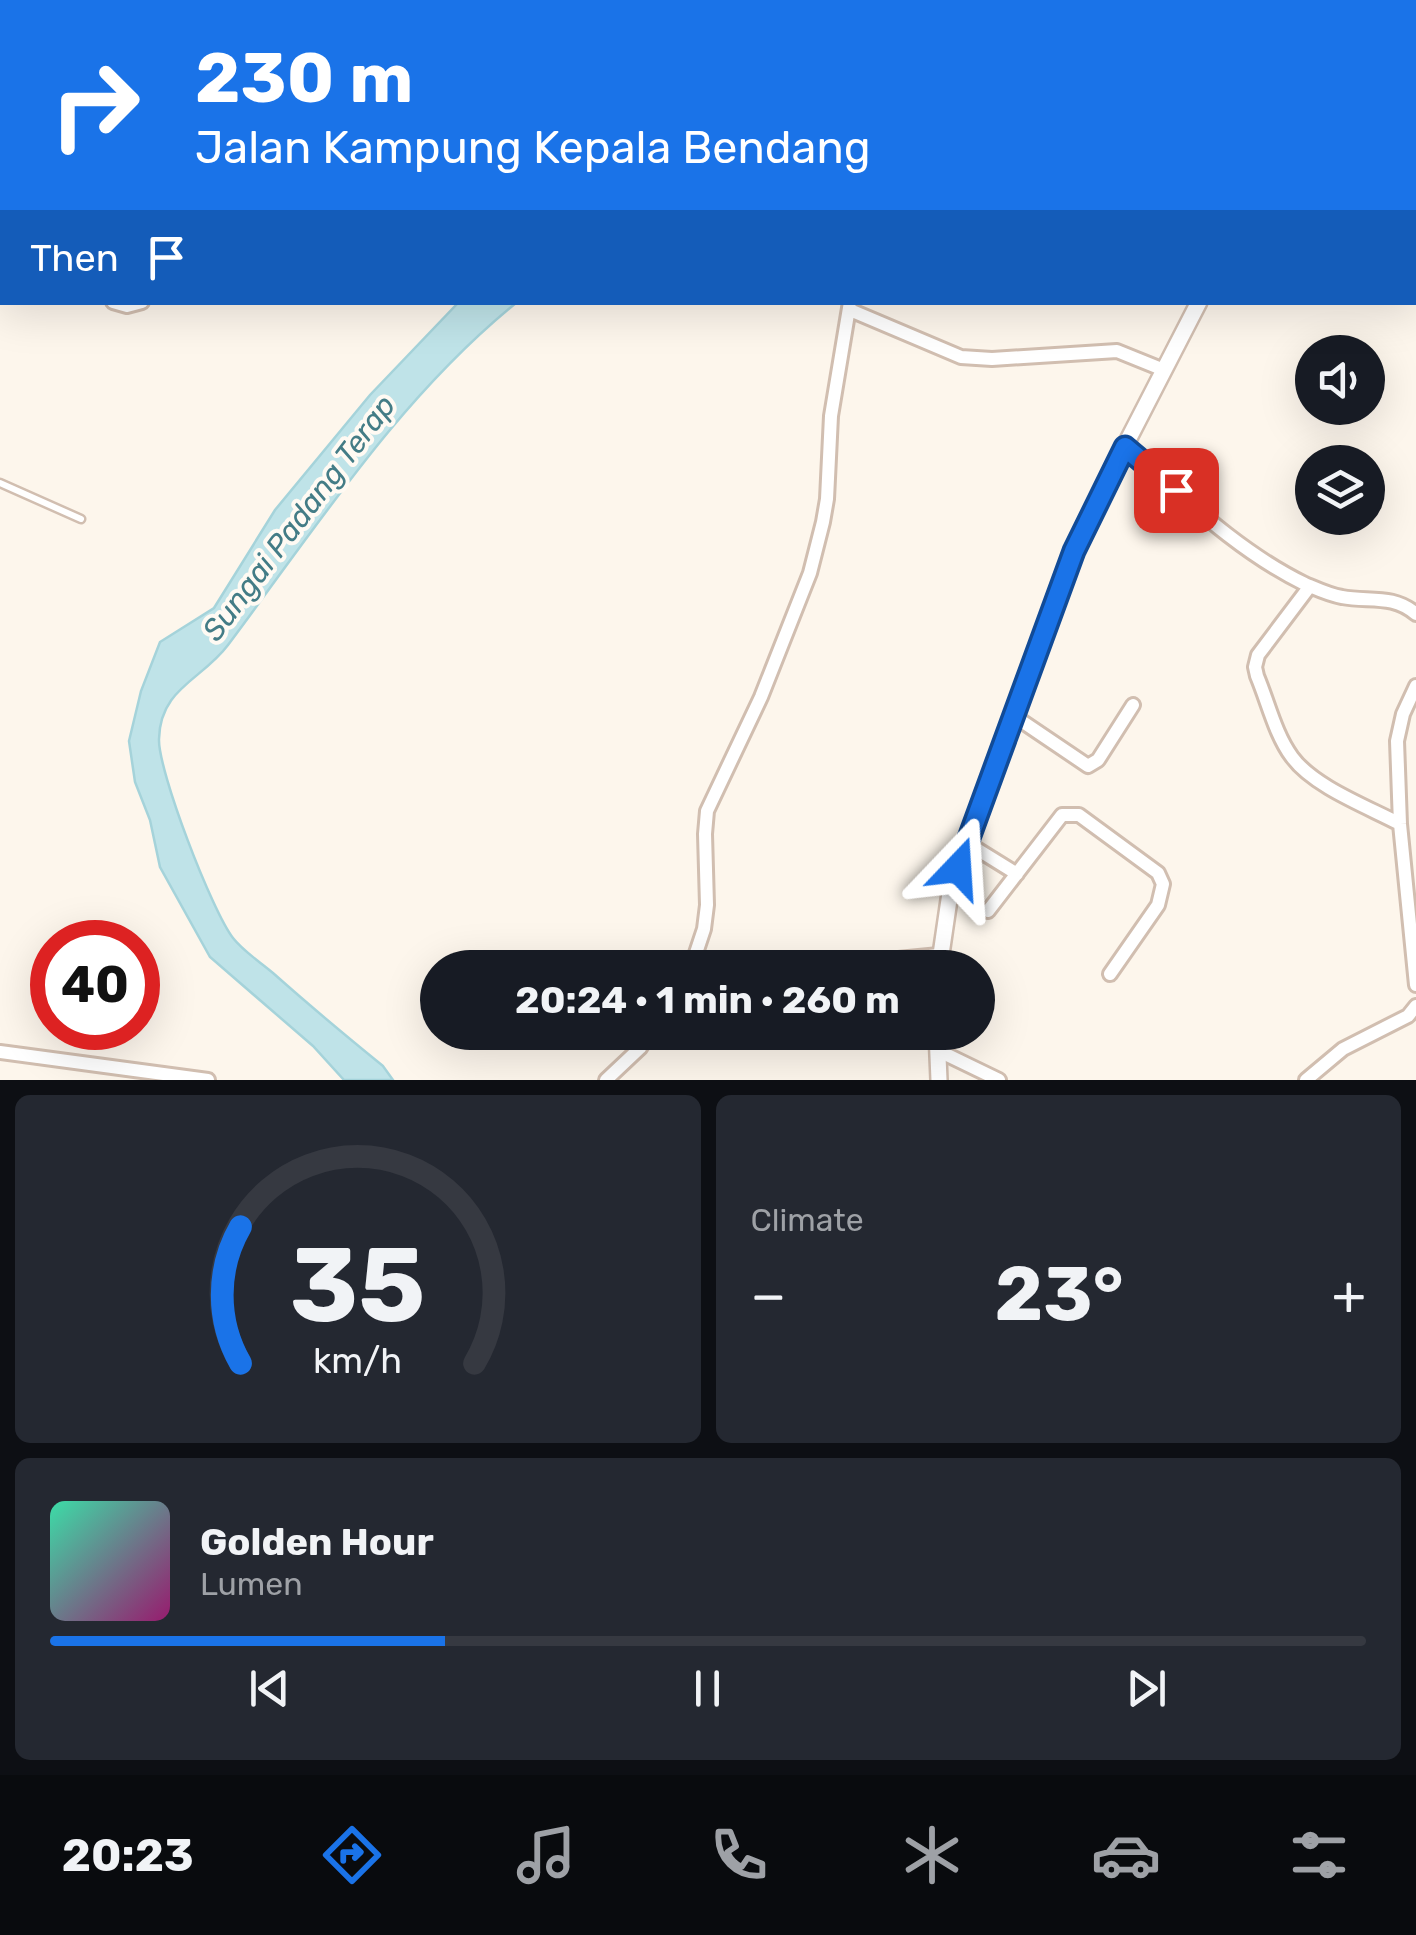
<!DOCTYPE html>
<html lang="en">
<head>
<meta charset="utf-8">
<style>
	:root { --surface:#171b24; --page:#242831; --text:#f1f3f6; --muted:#9ea1a6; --line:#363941; --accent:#1a73e8 }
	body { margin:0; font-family:Rubik,sans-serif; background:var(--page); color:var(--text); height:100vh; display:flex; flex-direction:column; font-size:38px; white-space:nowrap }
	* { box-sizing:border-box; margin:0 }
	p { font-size:32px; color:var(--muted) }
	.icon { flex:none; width:55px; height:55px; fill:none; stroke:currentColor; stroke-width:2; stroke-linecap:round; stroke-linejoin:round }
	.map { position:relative; height:1080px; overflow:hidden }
	.side { display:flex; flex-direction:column; gap:15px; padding:15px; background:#0d0f14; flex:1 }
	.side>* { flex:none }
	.top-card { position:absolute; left:0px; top:0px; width:1418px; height:305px; box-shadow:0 10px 40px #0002; background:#1a73e8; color:#fff; overflow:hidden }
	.fabs { position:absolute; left:1295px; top:335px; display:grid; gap:20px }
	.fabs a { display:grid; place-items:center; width:90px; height:90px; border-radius:50%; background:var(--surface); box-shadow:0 10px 40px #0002; font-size:50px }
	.speed { position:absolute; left:30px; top:920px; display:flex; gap:20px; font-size:50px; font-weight:700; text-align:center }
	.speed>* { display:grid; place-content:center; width:130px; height:130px; border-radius:50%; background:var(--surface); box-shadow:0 10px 40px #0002; line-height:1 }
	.speed .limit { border:15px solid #d22; background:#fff; color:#111 }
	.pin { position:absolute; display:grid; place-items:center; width:85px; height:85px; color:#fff; margin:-42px; border-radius:20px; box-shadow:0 5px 15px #0006 }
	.me { position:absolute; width:110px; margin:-55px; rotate:20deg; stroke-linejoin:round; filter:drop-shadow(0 0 8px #0008) }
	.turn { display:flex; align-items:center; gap:35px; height:210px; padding:0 30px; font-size:45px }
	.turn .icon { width:130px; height:130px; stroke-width:2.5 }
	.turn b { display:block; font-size:70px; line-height:85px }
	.then { display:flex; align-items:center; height:95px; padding:0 30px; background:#0003; gap:20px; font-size:38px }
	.big { font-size:75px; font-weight:700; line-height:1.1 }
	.side .card { flex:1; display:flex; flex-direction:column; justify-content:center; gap:15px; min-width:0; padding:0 35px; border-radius:15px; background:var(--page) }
	.side .dial { align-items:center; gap:0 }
	.dial svg { height:260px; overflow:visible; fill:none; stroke:var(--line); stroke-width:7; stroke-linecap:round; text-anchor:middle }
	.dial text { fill:var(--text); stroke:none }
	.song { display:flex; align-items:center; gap:30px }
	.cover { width:120px; height:120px; border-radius:15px; background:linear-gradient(135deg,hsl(160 70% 55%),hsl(320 70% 35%)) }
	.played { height:10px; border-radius:5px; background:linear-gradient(90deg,var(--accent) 30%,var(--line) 30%) }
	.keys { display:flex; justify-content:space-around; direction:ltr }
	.heat { display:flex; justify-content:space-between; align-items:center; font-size:55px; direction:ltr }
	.side .tiles { flex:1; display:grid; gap:15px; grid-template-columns:1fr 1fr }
	.card:last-child { grid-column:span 2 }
	.trip { position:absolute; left:420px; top:950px; width:575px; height:100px; border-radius:50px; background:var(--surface); box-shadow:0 10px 40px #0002; font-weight:700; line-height:100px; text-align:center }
	.tabs { display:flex; height:160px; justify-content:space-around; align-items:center; background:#090b0e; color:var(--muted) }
	.tabs .icon { width:70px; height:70px }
	.tabs .current { color:var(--accent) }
	.tabs b { font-size:45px; color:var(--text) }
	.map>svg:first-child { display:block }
	.water { fill:#bfe3e8; stroke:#a5d3da; stroke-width:2.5 }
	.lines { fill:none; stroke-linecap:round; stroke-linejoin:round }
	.service-casing { stroke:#d1beb0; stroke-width:11 }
	.minor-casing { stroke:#d1beb0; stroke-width:18 }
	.tertiary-casing { stroke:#d1beb0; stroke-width:20 }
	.secondary-casing { stroke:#d6c0b0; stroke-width:22 }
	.motorway-casing { stroke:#dad1cd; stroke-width:28 }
	.service { stroke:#fff; stroke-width:6 }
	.minor { stroke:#fff; stroke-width:12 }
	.tertiary { stroke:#fff; stroke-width:15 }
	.secondary { stroke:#fff; stroke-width:18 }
	.motorway { stroke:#f7b7a3; stroke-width:22 }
	.route-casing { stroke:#114b97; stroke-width:25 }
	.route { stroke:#1a73e8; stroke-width:18 }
	.labels { text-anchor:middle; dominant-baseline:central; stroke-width:8; stroke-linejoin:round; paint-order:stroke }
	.water-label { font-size:30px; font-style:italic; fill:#437c86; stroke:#fffaf3 }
</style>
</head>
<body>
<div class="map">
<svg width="1416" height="1080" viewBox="0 0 1416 1080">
	<rect width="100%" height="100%" fill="#fdf6ec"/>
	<path class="water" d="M458 303H516C399 398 318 525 228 645 202 680 160 688 159 739 158 771 212 911 233 938 243 951 260 962 273 973 309 1005 346 1036 383 1066L393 1080H344L313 1046 210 957 160 867 150 820 135 782 129 741 141 691 160 642 214 608 275 510 370 395Z"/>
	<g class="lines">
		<defs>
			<path id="service" d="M0 483 81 519"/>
			<path id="minor" d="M235 0 238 2
				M506 0 509 2
				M374 2 376 0
				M992 2V0
				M0 254 2 255
				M113 302 127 306 142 302
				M850 310 961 357 992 359 1117 351 1164 370
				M1125 447C1182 496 1237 551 1305 584 1317 589 1329 595 1342 597 1369 602 1393 594 1416 614
				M1310 586 1258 655 1255 667 1257 676C1268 702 1275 734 1292 757 1314 787 1368 807 1400 824
				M1416 686 1403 714 1397 741 1400 824 1416 985
				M1014 716 1088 766 1098 760 1133 705
				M967 843 1017 874
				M988 911 1062 815H1079L1158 873 1163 884 1158 905 1110 974
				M532 968H534
				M691 968 704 929 707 905 705 834 707 811 761 697 810 573 823 522 827 499 831 416 850 302
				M867 968 888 960 939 955
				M937 1050 999 1080
				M0 1052 208 1080
				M606 1080 640 1048 650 1032
				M1306 1080 1343 1049 1408 1016 1416 1006"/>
			<path id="tertiary" d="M0 68H2
				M939 968 950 893 1059 590 1092 510 1199 302
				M937 1032 939 1080"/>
			<path id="secondary" d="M1242 0 1245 2
				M70 2 71 0
				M1294 2 1295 0
				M0 194 2 187"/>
			<path id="motorway" d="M1415 191 1416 193
				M1415 229 1416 232"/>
		</defs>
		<use href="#service" class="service-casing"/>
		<use href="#minor" class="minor-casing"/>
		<use href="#tertiary" class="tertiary-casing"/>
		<use href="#secondary" class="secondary-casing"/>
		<use href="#motorway" class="motorway-casing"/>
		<use href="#service" class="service"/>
		<use href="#minor" class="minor"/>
		<use href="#tertiary" class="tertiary"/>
		<use href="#secondary" class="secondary"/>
		<use href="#motorway" class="motorway"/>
	</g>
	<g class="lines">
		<defs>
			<path id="route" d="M958 868 1074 551 1125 447 1176 490"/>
		</defs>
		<use href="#route" class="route-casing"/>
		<use href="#route" class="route"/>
	</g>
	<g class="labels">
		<g class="water-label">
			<text transform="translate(299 518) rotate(-53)">Sungai Padang Terap</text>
		</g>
	</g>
</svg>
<div class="fabs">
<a><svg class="icon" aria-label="sound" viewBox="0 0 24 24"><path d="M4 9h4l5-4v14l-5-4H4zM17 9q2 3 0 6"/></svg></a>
<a><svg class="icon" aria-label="layers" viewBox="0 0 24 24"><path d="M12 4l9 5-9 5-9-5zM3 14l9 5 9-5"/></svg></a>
</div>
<div class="speed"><div class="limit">40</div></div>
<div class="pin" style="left:1176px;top:490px;background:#d93025"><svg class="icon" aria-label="arrive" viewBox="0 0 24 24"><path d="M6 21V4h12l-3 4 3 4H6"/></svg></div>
<svg class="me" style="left:958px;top:868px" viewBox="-20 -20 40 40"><path d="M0-17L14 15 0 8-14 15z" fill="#1a73e8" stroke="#fff" stroke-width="4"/></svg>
<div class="trip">20:24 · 1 min · 260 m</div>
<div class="top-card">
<div class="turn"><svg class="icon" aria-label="right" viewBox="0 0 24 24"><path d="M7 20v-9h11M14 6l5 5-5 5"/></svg><div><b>230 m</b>Jalan Kampung Kepala Bendang</div></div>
<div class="then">Then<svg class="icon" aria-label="arrive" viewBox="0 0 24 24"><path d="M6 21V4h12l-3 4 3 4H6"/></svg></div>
</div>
</div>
<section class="side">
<div class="tiles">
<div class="card dial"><svg viewBox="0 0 100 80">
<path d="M14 69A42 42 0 1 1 86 69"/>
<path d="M14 69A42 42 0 0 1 14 27" stroke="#1a73e8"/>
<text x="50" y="56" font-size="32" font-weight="700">35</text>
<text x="50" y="72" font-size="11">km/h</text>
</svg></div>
<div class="card"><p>Climate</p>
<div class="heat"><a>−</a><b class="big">23°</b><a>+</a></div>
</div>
<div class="card">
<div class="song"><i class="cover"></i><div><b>Golden Hour</b><p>Lumen</p></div></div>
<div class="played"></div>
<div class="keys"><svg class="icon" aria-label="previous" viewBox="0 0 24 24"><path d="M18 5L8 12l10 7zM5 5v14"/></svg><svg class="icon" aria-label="pause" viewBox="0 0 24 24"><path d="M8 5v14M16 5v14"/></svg><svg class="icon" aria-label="next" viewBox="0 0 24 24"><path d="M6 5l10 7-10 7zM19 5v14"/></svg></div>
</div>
</div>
</section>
<nav class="tabs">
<b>20:23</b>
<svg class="icon current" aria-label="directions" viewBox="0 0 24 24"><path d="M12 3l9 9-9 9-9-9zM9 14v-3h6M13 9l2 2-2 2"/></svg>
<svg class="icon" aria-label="music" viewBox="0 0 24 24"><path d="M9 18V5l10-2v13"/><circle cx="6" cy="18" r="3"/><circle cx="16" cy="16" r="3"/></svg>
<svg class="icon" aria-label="phone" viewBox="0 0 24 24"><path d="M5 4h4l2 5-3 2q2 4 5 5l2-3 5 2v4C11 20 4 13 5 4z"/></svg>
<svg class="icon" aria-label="climate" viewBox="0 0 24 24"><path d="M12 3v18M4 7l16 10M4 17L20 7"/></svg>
<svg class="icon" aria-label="car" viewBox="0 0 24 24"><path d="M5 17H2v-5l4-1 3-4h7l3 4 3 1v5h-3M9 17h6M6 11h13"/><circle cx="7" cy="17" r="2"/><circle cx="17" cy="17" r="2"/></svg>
<svg class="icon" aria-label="filters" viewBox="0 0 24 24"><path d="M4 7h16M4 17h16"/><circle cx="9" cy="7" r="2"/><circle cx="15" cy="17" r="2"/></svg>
</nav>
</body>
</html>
